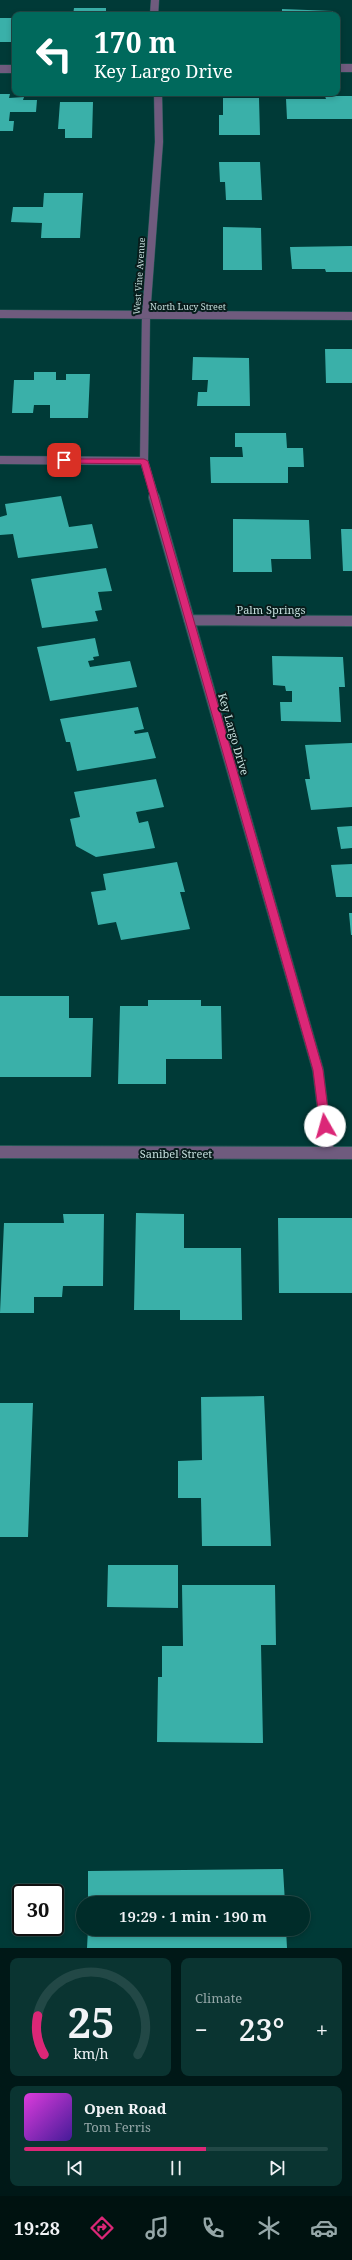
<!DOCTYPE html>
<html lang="en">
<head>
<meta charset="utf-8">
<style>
	:root { --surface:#002c29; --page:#0a3431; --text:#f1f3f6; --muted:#95a7a8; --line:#224846; --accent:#db2777 }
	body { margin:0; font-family:"Noto Serif",serif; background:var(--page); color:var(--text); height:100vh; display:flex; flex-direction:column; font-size:15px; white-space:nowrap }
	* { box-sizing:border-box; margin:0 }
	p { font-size:13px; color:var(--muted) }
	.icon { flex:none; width:22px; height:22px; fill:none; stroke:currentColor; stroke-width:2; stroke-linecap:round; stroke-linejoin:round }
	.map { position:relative; height:1948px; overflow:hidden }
	.panel { display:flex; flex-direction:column; gap:10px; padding:10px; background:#001817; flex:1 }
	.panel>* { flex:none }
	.hud { position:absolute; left:12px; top:12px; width:328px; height:84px; border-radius:8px; box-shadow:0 2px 6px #0003,0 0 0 1px var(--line); background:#00695c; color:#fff; overflow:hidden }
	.speed { position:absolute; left:12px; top:1884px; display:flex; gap:8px; font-size:20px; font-weight:700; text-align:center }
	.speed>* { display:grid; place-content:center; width:52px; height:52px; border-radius:50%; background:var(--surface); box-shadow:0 2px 6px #0003,0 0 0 1px var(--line); line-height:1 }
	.speed .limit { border:2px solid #111; border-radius:6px; background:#fff; color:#111 }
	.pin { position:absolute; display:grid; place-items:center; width:34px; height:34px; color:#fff; margin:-17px; border-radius:8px; box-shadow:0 2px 6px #0006 }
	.me { position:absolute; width:44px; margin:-22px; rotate:353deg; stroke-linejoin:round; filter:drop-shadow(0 0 3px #0008) }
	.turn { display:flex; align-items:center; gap:14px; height:84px; padding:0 16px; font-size:18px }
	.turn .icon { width:52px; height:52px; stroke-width:2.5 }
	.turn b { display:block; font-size:28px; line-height:34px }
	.big { font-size:30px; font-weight:600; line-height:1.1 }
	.panel .tile { flex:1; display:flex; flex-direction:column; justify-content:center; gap:6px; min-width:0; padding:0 14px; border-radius:8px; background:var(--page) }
	.panel .dial { align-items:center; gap:0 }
	.dial svg { height:104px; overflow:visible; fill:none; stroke:var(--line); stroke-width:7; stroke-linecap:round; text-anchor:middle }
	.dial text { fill:var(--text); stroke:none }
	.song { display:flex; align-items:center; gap:12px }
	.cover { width:48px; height:48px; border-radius:6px; background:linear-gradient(135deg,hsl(300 70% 55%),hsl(260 70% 35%)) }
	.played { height:4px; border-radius:2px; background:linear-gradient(90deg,var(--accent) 60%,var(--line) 60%) }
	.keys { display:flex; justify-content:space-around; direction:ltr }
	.heat { display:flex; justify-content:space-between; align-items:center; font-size:22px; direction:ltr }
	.panel .tiles { flex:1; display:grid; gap:10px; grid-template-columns:1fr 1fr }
	.tile:last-child { grid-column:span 2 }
	.trip { position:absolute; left:76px; top:1896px; width:234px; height:40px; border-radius:20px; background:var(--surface); box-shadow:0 2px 6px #0003,0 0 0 1px var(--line); font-weight:600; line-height:40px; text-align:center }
	.tab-bar { display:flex; height:64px; justify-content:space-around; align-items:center; background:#001210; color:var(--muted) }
	.tab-bar .icon { width:28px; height:28px }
	.tab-bar .current { color:var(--accent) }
	.tab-bar b { font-size:18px; color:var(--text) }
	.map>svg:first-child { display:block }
	.building { fill:#3ab0a9 }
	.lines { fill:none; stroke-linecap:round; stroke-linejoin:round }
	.minor-far2-casing { stroke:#235855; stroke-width:9 }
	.minor-far1-casing { stroke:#235855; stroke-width:12 }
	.minor-casing { stroke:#235855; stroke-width:14 }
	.minor-far2 { stroke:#6f5b7e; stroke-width:8 }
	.minor-far1 { stroke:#6f5b7e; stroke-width:10 }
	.minor { stroke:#6f5b7e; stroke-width:12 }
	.route { fill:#db2777; stroke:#8e194d }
	.labels { text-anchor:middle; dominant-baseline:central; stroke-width:4; stroke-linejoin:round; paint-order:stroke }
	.far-street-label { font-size:9px; fill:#c5dfdd; stroke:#081d1c }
	.street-label { font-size:11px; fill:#c5dfdd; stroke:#081d1c }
</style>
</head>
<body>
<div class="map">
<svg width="352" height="1948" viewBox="0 0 352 1948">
	<rect width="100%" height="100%" fill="#003a37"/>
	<path class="building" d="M74 8H106V15H73Z
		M282 9 333 11V15H282Z
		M0 18H15V42H0Z
		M0 94H10L9 98 24 97 23 100H37L36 112H10L9 121H14L13 131H0Z
		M325 96H352V119H287L286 99H326Z
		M223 98H259L260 135H219V115H223Z
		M60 102H93L92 138H65V129H58Z
		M219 162H260L262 200H226L225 182H220Z
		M44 193H83L80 238H41L42 223 11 222 13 207H43Z
		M223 227 261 228 262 270H223Z
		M352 246V272H326L325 269H292L290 247Z
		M325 349H352V383H326Z
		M193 357 249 358 250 406H197L198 392H207L208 380H192Z
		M34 372H56V380H66V374H90L88 418H50V405H34L33 413H12L14 380H34Z
		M235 433H286L287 448H303L304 467H288V483H211L210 457H243L242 447H235Z
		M61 496 69 527 92 524 98 548 18 558 13 534 0 535V517L7 515 5 504Z
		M233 519 309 520 311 559H271L272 572H233Z
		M341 529H352V571H343Z
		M106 568 112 591 98 592 102 610 95 611 98 621 42 628 31 579Z
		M95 638 99 656 93 657 94 660 88 661 90 667 130 661 137 687 50 701 37 647Z
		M272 656 343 657 345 687H339L341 722 281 721 280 702H292V691H286L285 686 273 685Z
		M138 707 144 729 134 731 135 734 148 732 156 758 77 771 70 742H66L60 719Z
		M352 743V807L311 810 305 779H310L305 745Z
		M156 779 164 807 136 812 139 823 148 821 155 848 96 857 76 846 70 819 80 817 74 792Z
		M352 826V848L341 849 337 827Z
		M177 862 185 892H180L190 929 121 940 116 922 98 925 91 892 106 890 103 874Z
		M352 864V897H336L331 865Z
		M349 913H352V935H351Z
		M0 996H69V1018H93L91 1077H0Z
		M148 1000H201V1006H221L222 1059H166V1084H118L120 1006H148Z
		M136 1213 184 1214V1248H241L242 1320H180V1310H134Z
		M63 1214H104L103 1286H63L62 1297H34V1313H0L4 1223H64Z
		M278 1218H352V1293H279Z
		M264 1396 271 1546H202L201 1498H178V1461L202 1460 201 1397Z
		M0 1403H33L28 1537H0Z
		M108 1565H178V1608L107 1607Z
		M182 1585H275L276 1645H261L263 1743 157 1742 158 1677H162V1646H183Z
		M283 1869 285 1903H88V1871Z
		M88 1929H286L287 1948H87Z"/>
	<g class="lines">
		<defs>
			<path id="minor-far2" d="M154 15 155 0
				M337 68H352
				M0 69H15
				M0 314 352 316
				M0 460 144 461
				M155 498 144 461 146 316 159 142 158 93"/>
			<path id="minor-far1" d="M154 497 318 1070 326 1135
				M189 620 352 621"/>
			<path id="minor" d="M326 1134 328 1153
				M0 1152 352 1153"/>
		</defs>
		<use href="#minor-far2" class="minor-far2-casing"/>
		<use href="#minor-far1" class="minor-far1-casing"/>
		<use href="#minor" class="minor-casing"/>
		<use href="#minor-far2" class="minor-far2"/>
		<use href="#minor-far1" class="minor-far1"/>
		<use href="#minor" class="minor"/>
	</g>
	<path class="route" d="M61 459H144L148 461 323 1070 330 1126 328 1128 325 1130 320 1126 313 1070 141 464 64 463 61 462Z"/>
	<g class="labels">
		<g class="far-street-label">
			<text transform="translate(139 276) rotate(-86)">West Vine Avenue</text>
			<text x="188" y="306">North Lucy Street</text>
		</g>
		<g class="street-label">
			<text x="271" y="609">Palm Springs</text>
			<text transform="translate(234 734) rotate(74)">Key Largo Drive</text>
			<text x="176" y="1153">Sanibel Street</text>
		</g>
	</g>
</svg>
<div class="speed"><div class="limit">30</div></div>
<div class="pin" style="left:64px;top:460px;background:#d93025"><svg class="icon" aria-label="arrive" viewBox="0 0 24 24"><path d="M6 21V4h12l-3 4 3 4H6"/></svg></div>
<svg class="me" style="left:325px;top:1126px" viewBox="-20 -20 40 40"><circle r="19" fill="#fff"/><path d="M0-13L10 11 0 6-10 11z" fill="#db2777"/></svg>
<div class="trip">19:29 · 1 min · 190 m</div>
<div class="hud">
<div class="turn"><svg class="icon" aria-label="left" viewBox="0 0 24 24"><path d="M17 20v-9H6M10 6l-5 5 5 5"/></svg><div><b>170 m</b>Key Largo Drive</div></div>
</div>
</div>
<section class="panel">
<div class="tiles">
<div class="tile dial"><svg viewBox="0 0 100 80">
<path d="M14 69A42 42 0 1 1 86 69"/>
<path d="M14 69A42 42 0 0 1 9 39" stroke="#db2777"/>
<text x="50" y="56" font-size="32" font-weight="700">25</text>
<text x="50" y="72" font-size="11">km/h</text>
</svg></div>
<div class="tile"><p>Climate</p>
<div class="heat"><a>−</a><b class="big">23°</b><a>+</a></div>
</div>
<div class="tile">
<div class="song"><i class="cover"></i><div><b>Open Road</b><p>Tom Ferris</p></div></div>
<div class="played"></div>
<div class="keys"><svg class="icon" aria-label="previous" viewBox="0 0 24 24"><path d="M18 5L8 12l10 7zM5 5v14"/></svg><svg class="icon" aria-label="pause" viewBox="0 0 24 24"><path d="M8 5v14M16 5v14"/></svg><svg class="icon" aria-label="next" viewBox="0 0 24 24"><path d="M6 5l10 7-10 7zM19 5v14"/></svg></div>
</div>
</div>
</section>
<nav class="tab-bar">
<b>19:28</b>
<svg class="icon current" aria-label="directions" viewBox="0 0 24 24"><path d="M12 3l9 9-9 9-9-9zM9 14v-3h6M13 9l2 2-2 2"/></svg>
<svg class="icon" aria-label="music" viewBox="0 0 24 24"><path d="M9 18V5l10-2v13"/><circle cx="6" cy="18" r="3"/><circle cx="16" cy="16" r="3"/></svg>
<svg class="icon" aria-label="phone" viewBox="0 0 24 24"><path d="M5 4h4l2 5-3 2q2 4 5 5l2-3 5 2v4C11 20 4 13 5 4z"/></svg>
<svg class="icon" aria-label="climate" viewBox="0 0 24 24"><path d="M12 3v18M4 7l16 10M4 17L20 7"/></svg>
<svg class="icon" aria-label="car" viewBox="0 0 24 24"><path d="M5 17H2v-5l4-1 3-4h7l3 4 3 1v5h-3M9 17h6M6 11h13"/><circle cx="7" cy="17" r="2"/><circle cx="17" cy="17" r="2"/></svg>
</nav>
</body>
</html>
